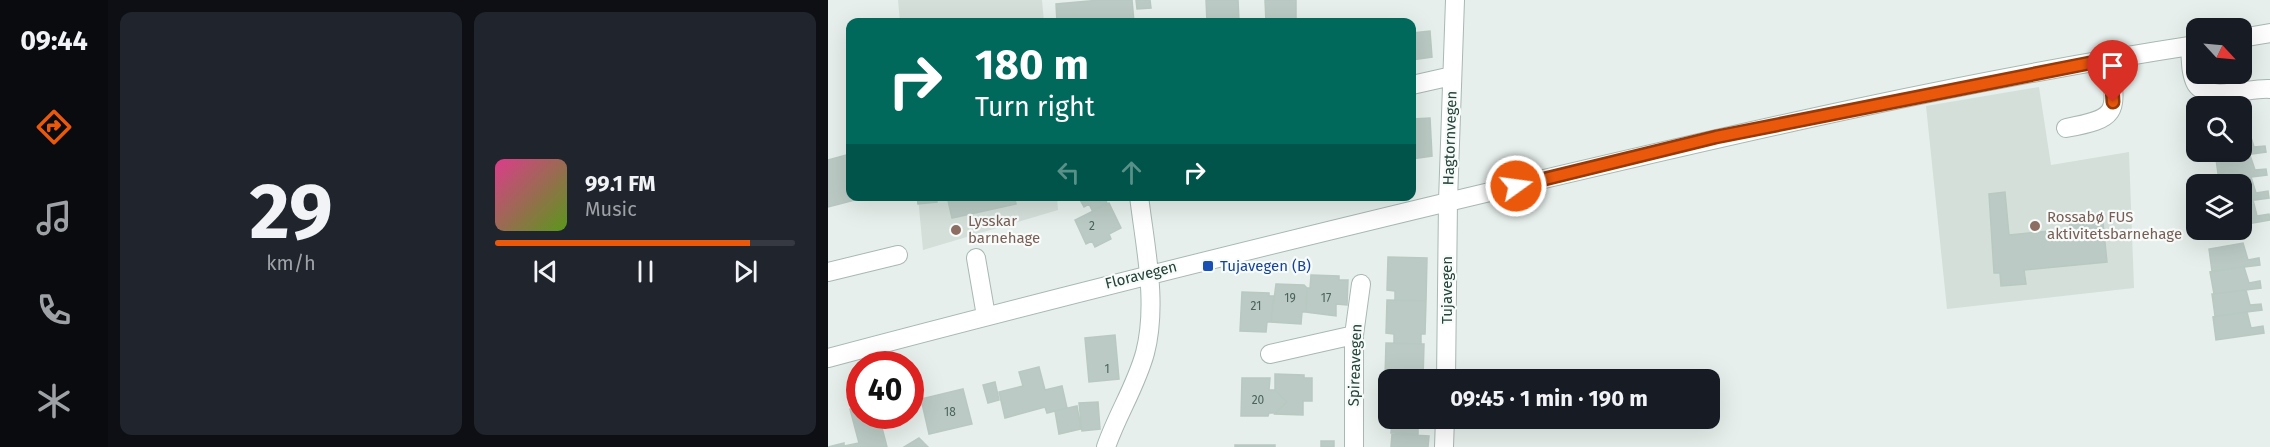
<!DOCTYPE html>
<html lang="en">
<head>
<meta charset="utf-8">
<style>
	:root { --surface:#171b24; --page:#20242c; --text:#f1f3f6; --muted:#9ea1a6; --line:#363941; --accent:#ea580c }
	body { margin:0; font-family:"Fira Sans",sans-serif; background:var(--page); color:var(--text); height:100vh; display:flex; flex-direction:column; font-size:22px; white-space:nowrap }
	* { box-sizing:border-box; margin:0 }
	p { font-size:20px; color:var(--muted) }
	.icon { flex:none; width:33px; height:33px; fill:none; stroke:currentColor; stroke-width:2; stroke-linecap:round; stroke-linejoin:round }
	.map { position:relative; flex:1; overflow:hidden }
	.details { display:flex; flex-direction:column; gap:12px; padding:12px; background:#0d0f14; width:720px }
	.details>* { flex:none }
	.hud { position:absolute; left:18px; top:18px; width:570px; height:183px; border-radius:12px; box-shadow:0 6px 24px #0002; background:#00695c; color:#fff; overflow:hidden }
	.needle { width:39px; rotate:116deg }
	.tools { position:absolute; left:1358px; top:18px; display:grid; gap:12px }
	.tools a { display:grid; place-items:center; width:66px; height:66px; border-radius:12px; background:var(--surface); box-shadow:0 6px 24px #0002; font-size:30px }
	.speed { position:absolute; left:18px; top:351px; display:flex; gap:12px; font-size:30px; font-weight:700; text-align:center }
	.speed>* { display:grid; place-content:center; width:78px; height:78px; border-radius:50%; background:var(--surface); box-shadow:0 6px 24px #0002; line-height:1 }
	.speed .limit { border:9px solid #d22; background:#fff; color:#111 }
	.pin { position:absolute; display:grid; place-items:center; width:51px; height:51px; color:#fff; margin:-62px -26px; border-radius:50% 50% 50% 0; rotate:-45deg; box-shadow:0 0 6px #0007 }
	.pin .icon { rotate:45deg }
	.me { position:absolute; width:66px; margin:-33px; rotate:76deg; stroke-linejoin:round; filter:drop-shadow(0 0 4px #0008) }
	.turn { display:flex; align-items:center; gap:21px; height:126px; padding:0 30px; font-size:27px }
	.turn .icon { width:78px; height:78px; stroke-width:2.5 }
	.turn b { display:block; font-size:42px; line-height:51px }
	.lanes { display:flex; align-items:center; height:57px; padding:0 30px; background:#0003; justify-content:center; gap:30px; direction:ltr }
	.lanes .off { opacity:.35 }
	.details .tile { flex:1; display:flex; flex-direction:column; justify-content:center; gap:9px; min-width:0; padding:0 21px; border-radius:12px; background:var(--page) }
	.details .dial { align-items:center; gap:0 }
	.dial b { font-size:78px; line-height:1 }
	.song { display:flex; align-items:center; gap:18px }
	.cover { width:72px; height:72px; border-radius:9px; background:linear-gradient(135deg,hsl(330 70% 55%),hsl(90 70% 35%)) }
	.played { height:6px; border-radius:3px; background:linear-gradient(90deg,var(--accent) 85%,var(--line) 85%) }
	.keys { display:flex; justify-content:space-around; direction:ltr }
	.details .tiles { flex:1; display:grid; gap:12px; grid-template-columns:repeat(2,1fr) }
	.trip { position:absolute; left:550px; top:369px; width:342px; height:60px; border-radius:12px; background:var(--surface); box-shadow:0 6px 24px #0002; font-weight:700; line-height:60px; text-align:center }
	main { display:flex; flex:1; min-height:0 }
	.menu { display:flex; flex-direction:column; width:108px; justify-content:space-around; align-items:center; background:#090b0e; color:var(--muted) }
	.menu .icon { width:42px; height:42px }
	.menu .on { color:var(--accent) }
	.menu b { font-size:27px; color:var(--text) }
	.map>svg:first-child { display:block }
	.built { fill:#d4dfda }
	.building { fill:#bbcac4; stroke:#b8c9c2; stroke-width:1.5 }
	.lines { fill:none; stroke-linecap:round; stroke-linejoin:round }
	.minor-casing { stroke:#a8b8b2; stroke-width:20 }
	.minor { stroke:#fff; stroke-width:18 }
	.route-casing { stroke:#983908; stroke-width:15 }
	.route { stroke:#ea580c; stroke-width:10 }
	.education-dot { fill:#8d6e63; stroke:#f7fbf9; stroke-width:2 }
	.transit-dot { fill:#1a4fb4; stroke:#f7fbf9; stroke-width:2 }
	.labels { text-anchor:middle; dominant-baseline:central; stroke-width:4.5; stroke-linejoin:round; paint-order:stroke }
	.number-label { font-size:12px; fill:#4a645c }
	.street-label { font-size:15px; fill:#24423a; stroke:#f7fbf9 }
	.education-label { font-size:15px; fill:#785e54; stroke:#f7fbf9; text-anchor:start }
	.transit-label { font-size:15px; fill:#164399; stroke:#f7fbf9; text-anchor:start }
</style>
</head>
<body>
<main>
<nav class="menu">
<b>09:44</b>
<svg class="icon on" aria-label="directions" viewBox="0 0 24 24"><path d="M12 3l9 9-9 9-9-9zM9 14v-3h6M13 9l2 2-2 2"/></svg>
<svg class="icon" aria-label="music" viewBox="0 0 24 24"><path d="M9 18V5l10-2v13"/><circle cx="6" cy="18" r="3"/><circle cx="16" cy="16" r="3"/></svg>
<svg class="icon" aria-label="phone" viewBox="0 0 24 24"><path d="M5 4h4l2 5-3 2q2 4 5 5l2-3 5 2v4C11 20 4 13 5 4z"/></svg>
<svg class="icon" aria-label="climate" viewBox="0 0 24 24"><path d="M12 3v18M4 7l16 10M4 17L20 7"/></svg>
</nav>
<section class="details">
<div class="tiles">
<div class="tile dial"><b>29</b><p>km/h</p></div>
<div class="tile">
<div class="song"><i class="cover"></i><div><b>99.1 FM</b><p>Music</p></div></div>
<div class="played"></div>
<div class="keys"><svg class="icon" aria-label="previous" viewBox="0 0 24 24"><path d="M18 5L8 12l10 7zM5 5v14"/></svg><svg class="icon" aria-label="pause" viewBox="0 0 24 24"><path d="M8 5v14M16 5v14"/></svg><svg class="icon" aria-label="next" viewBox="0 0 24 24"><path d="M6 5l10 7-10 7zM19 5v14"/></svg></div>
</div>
</div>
</section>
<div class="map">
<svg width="1442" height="447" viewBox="0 0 1442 447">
	<rect width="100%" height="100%" fill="#e6efeb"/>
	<path class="built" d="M70 0H214L216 22H72Z
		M1211 87 1223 165 1301 152 1306 288 1119 309 1098 106Z
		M90 197H229L230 210 95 250Z"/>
	<path class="building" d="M272 0H304L306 22H229L228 4Z
		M308 0H322L323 8 309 9Z
		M378 0H410L411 22H379Z
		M437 0H468V22H438Z
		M602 31 604 57 584 60V33Z
		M602 118 604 156 584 159V119Z
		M1421 131 1426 147 1437 146 1438 152 1388 159V152H1413V132Z
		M22 154V196H42L0 207V160Z
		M1422 155 1427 170 1438 169 1439 175 1391 181 1388 159Z
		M1423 177 1428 193 1440 191 1441 198 1413 202V184H1390L1389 181Z
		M1177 192 1181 235 1242 229 1241 217 1274 213 1279 262 1196 270 1198 284 1173 286 1172 273H1166L1161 194Z
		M89 196H108L109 202 90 204Z
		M119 196H186L188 204 124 218Z
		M250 196H279L277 198 279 203 264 210 261 204 256 207Z
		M413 196H446V197L413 199Z
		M1425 200 1429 216 1441 214 1442 220 1413 225V202Z
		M281 203 293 228 281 234 283 239 267 247 264 241 258 244 247 220Z
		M1415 243 1420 260 1431 258 1432 265 1384 271 1381 249Z
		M560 257 599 258 598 301 567 300V291L559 290Z
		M1416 267 1421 283 1432 281 1433 288 1386 294 1382 272Z
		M483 275 511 276V280H520L519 305 508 304V316L478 312 479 288H482Z
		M448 284 476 285 479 288 478 312H474L473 324 443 322Z
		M1418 290 1422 305 1433 304 1434 310 1387 316 1384 294Z
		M414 292 441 293V296H445L443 322H439L438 332 412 331Z
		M559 300 598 301 597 334H593V344L566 343V334L558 333Z
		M1419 312 1423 328 1435 326 1436 333 1388 340 1385 317Z
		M287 335 291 379 261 382 257 338Z
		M558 343 596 344 595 380 557 377Z
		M211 367 217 390 234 386 239 408 219 413 217 407 177 418 171 392 195 386 191 372Z
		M447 374 476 375V378H484V401H475V415L447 414 459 402 447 390Z
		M414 378H442L441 390H447L459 402 447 413H441L440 416H413Z
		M167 382 171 400 160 403 155 385Z
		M556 386 561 387V418H595V421H590V434L563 433 564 421 556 420Z
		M135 389 144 424 101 434 93 399Z
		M270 402 272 429 254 431 251 403Z
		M249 406 253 429 231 434 227 411Z
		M32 407V416H51L59 447H0L16 443V446L31 443 22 409Z
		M564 434 601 436 600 447H563Z
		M91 438 100 447H76Z
		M493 441H506V447H493Z
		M407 445H447V447H407Z"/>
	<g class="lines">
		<defs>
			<path id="minor" d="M1413 38 1442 33
				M1362 46C1363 57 1362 73 1368 84 1380 103 1423 87 1442 89
				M584 85 624 76
				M1238 128C1293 118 1288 112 1282 59
				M148 258 158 316
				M0 272 70 255
				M442 354 526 335
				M0 358C230 297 460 240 691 185 915 132 1140 80 1368 45
				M618 380 620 201 627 0
				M278 447C289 415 308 386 317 353 330 303 317 247 311 196
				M526 447V335L533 284
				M616 447 617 418"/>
		</defs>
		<use href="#minor" class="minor-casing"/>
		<use href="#minor" class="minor"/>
	</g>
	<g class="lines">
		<defs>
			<path id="route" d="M688 186 888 137 1282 59 1285 102"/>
		</defs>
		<use href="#route" class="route-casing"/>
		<use href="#route" class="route"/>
	</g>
	<g class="education-dot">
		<circle cx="1207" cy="226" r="6"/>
		<circle cx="128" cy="230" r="6"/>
	</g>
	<rect class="transit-dot" x="374" y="260" width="12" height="12" rx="3"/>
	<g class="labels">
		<g class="number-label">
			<text x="264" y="226">2</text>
			<text x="462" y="298">19</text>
			<text x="498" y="298">17</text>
			<text x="428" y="306">21</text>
			<text x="279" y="369">1</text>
			<text x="430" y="400">20</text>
			<text x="122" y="412">18</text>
		</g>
		<g class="street-label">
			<text transform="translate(622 138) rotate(-88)">Hagtornvegen</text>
			<text transform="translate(313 275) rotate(-14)">Floravegen</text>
			<text transform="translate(619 290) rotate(-90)">Tujavegen</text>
			<text transform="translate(527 365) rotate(-88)">Spireavegen</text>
		</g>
		<g class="education-label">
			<text x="1219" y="217">Rossabø FUS<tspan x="1219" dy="17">aktivitetsbarnehage</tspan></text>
			<text x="140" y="221">Lysskar<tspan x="140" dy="17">barnehage</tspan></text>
		</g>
		<g class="transit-label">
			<text x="392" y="266">Tujavegen (B)</text>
		</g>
	</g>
</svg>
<div class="tools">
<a><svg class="needle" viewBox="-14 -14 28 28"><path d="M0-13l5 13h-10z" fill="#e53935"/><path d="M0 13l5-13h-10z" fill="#9ea1a6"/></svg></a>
<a><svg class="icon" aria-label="search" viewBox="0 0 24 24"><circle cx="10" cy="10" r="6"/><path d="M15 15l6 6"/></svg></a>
<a><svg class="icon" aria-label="layers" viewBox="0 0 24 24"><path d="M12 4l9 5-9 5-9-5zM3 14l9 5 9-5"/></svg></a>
</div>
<div class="speed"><div class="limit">40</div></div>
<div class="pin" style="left:1285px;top:102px;background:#d93025"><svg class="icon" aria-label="arrive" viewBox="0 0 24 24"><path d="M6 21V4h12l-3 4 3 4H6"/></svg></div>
<svg class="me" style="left:688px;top:186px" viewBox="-20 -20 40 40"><circle r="17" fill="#ea580c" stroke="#fff" stroke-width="3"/><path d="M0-11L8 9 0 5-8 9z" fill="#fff"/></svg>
<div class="trip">09:45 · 1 min · 190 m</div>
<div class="hud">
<div class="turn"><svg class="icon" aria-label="right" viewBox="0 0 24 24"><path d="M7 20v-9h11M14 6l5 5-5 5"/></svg><div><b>180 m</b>Turn right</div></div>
<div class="lanes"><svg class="icon off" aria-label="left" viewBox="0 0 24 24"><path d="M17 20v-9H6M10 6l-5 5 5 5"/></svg><svg class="icon off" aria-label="ahead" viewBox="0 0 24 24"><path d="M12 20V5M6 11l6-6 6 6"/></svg><svg class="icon" aria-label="right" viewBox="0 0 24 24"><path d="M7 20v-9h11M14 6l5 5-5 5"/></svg></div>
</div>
</div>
</main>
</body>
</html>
